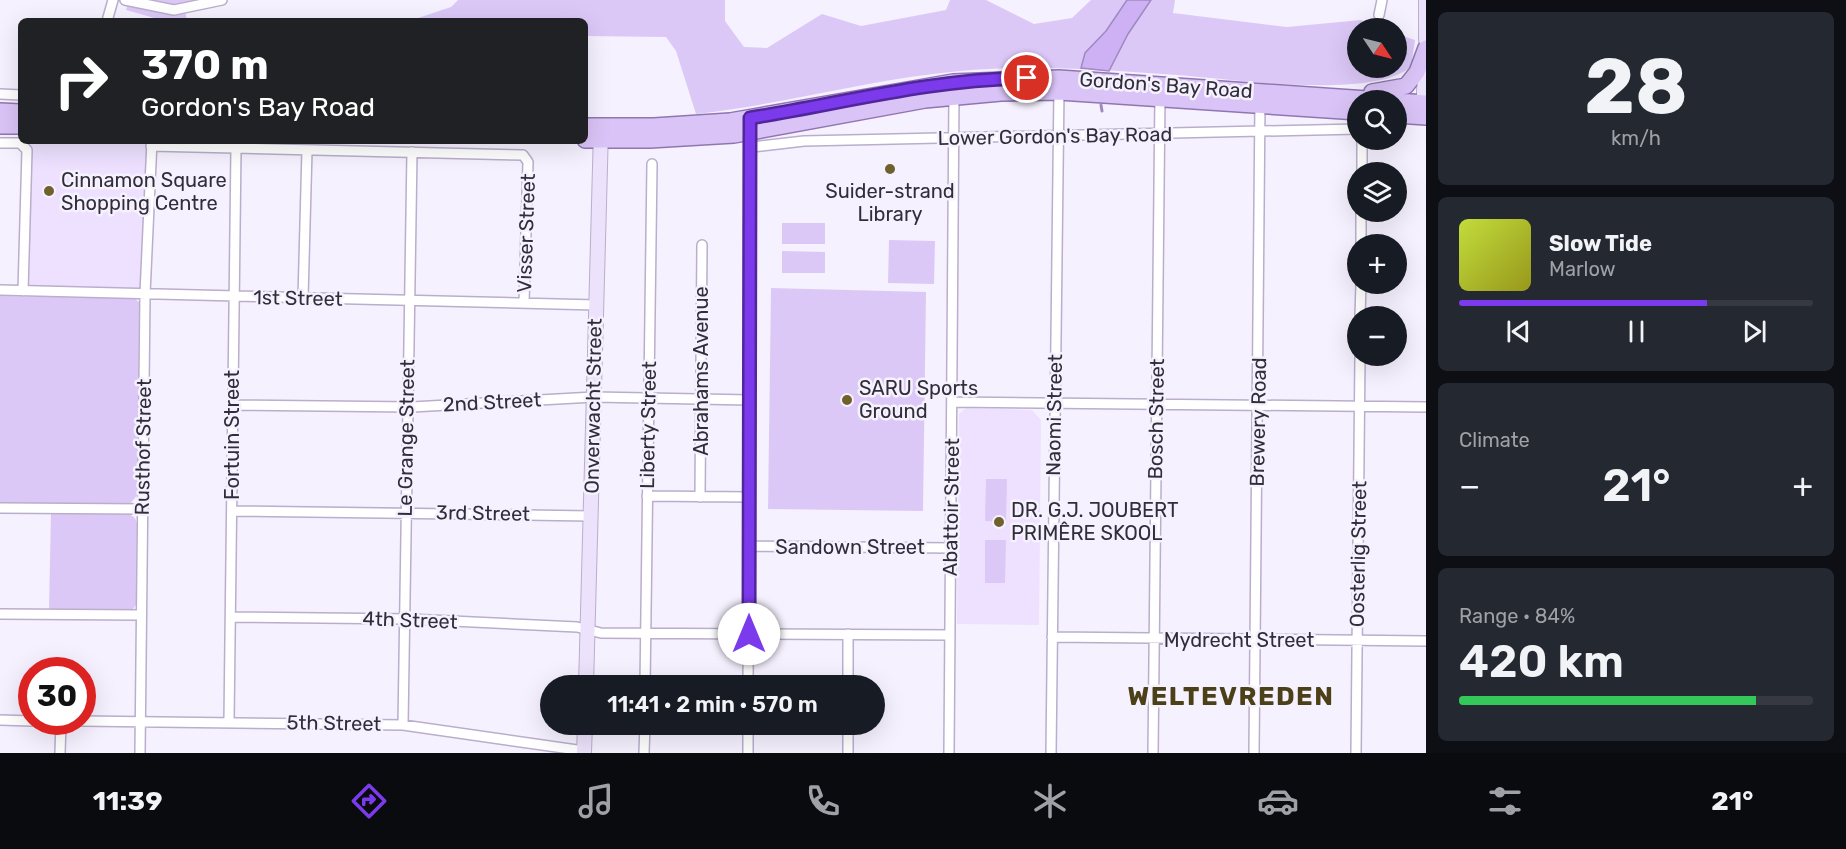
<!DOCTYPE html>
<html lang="en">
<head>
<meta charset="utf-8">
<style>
	:root { --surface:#171b24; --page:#242831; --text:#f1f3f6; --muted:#9ea1a6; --line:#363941; --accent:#7c3aed }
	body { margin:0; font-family:Rubik,sans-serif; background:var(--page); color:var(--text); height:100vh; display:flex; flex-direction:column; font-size:22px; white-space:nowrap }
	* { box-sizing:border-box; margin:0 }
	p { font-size:20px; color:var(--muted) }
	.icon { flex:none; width:33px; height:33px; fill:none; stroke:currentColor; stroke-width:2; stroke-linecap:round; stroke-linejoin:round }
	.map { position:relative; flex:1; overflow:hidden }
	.details { display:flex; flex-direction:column; gap:12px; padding:12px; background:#0d0f14; width:420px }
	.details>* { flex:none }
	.banner { position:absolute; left:18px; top:18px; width:570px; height:126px; border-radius:9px; box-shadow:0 6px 24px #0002; background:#202124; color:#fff; overflow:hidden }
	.needle { width:39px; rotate:125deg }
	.buttons { position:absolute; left:1347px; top:18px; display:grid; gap:12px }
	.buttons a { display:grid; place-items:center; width:60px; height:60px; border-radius:50%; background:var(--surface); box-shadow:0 6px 24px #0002; font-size:30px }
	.speed { position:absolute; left:18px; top:657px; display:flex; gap:12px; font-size:30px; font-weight:700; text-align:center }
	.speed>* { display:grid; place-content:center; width:78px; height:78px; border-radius:50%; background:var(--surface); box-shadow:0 6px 24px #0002; line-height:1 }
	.speed .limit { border:9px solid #d22; background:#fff; color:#111 }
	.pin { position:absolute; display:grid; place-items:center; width:51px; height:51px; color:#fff; margin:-26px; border:3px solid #fff; border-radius:50%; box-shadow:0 2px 6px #0007 }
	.me { position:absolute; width:66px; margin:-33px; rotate:0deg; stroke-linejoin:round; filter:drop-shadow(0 0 4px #0008) }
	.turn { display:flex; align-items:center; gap:21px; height:126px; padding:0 24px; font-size:27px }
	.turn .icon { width:78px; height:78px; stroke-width:2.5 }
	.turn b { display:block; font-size:42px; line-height:51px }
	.big { font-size:45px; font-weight:600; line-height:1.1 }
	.details .card { flex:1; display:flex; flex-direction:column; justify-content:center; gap:9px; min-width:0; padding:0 21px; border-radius:9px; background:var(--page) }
	.details .dial { align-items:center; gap:0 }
	.dial b { font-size:78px; line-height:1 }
	.song { display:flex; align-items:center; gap:18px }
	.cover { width:72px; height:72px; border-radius:9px; background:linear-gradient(135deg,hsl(70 70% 55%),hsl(60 70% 35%)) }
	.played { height:6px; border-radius:3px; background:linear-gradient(90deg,var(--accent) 70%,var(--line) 70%) }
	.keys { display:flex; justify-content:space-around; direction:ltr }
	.heat { display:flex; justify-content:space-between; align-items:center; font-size:33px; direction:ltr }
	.charge { height:9px; border-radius:4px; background:linear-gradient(90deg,#34c759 84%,var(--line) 0) }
	.trip { position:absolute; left:540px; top:675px; width:345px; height:60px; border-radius:30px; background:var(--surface); box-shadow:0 6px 24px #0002; font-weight:600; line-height:60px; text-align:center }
	.tabs { display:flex; height:96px; justify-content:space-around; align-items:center; background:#090b0e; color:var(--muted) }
	.tabs .icon { width:42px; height:42px }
	.tabs .selected { color:var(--accent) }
	.tabs b { font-size:27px; color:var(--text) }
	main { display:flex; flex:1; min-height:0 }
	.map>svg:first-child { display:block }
	.built { fill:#ede1ff }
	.green { fill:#dcc8f7 }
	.water { fill:#ceb1f5; stroke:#9f8abd; stroke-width:1.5 }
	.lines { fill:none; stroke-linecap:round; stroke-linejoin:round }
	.stream { stroke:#9f8abd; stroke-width:3 }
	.street-casing { stroke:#baaecc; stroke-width:12 }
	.secondary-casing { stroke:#baaecc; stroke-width:16 }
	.primary-casing { stroke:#9076b1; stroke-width:18 }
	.street { stroke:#fff; stroke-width:9 }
	.secondary { stroke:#ede2fb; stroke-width:14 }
	.primary { stroke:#dac4f7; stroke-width:15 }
	.route-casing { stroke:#51269a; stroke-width:15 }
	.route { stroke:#7c3aed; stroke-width:10 }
	.poi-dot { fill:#6f612e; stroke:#f6f1fe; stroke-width:2 }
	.labels { text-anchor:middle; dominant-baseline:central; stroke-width:5; stroke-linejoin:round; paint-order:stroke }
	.street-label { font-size:20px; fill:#322e39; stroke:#f6f1fe }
	.poi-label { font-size:20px; fill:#322e39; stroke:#f6f1fe; text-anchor:start }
	.district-label { font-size:26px; font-weight:bold; letter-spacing:1.5px; fill:#4c4018; stroke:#f6f1fe }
</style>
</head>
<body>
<main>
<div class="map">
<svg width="1426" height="753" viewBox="0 0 1426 753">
	<rect width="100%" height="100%" fill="#f6f1fe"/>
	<path class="built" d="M28 141H151L146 294 23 290Z
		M966 408 1032 410 1041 420 1039 625 957 624 959 414Z"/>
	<path class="green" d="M129 0H224L185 10 187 21H165L126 10Z
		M458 0H725V21L744 47 767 48 822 14 861 26 946 10 950 0H986L1034 24 1072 18 1091 0H1175L1173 13 1287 27 1361 20 1380 28H1358V68H1396L1397 34 1415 40 1411 67C1370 100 1234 79 1177 75 1104 70 1032 64 960 71 871 79 785 104 696 114L676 51 666 37 585 36V21H409L451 7Z
		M782 223H825V244H782Z
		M889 240 935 241 934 284 888 283Z
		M782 251 825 252V273H782Z
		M771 288 926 292 923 511 768 509Z
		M0 296 134 298 139 302 138 494 130 504H0Z
		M986 479H1007L1006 522 985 521Z
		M51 512 128 513 135 518 137 524 136 605 133 609H49Z
		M985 540H1006L1005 583H985Z"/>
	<path class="water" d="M1127 0H1151L1128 34 1109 71 1081 68 1085 53 1106 31Z"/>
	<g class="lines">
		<path class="stream" d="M1101 105 1102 111"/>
		<defs>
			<path id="street" d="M125 0 174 10 222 0
				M1379 15 1382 0
				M107 21 113 0
				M0 94 21 95
				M0 143H20L27 150 23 291
				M151 146 523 155 528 162 524 303
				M752 147 804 141 1358 129
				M1362 172V140
				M1361 244V212
				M0 290 596 305
				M303 298 307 150
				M1360 316 1361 284
				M952 402 1426 407
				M233 405 412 407 594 397 750 400
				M647 496 750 497
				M700 497 702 245
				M0 508 143 509
				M232 511 591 516
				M749 546 951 548
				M0 614 141 615
				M231 617 410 619 577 627 601 633 950 635
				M1052 637 1426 641
				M645 686 652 164
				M748 686 751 127
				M848 686V634
				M0 720 32 721
				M82 721 403 725 584 751
				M229 722 236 148
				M403 725 412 152
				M60 753 61 722
				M140 753 145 294 152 141
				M644 753 645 724
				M748 753V724
				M848 753V724
				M949 753 954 93
				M1051 753 1059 89
				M1153 753 1160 95
				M1254 753 1260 101
				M1356 753 1360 356"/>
			<path id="secondary" d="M1426 0V40
				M1423 112 1426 54
				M586 686 601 130
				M584 753 585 724"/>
			<path id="primary" d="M1372 92 1406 86 1417 72 1426 48
				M0 111 21 112
				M1396 115 1426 117
				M0 126H21
				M585 126H654L730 121 953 82 1059 78 1426 103
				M585 140H650L734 135 925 100 1001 93 1059 92 1358 112"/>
		</defs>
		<use href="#street" class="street-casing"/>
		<use href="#secondary" class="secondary-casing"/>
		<use href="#primary" class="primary-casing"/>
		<use href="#street" class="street"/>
		<use href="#secondary" class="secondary"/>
		<use href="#primary" class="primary"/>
	</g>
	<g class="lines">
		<defs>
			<path id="route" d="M749 634 750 118C843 103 933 79 1027 78"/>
		</defs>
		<use href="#route" class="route-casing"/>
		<use href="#route" class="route"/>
	</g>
	<g class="poi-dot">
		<circle cx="890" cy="169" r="6"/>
		<circle cx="49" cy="191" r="6"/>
		<circle cx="847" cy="400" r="6"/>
		<circle cx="999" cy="522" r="6"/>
	</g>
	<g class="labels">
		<g class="street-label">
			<text transform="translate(1166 85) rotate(4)">Gordon's Bay Road</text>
			<text transform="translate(1055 136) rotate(-1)">Lower Gordon's Bay Road</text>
			<text transform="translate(526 233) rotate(-88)">Visser Street</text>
			<text transform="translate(298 298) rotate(1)">1st Street</text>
			<text transform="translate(701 371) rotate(-90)">Abrahams Avenue</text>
			<text transform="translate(492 402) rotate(-3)">2nd Street</text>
			<text transform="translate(593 406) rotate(-89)">Onverwacht Street</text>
			<text transform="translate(1054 415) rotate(-89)">Naomi Street</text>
			<text transform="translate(1156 419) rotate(-89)">Bosch Street</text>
			<text transform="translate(1258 422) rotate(-89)">Brewery Road</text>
			<text transform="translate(648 425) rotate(-89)">Liberty Street</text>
			<text transform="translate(232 435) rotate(-90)">Fortuin Street</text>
			<text transform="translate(406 438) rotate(-89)">Le Grange Street</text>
			<text transform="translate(143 447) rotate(-89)">Rusthof Street</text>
			<text transform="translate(951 507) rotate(-89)">Abattoir Street</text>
			<text transform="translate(483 513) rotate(1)">3rd Street</text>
			<text x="850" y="547">Sandown Street</text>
			<text transform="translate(1358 554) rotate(-89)">Oosterlig Street</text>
			<text transform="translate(410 620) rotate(2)">4th Street</text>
			<text x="1239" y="640">Mydrecht Street</text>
			<text transform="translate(334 723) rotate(1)">5th Street</text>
		</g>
		<g class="poi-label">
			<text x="61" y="180">Cinnamon Square<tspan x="61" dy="23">Shopping Centre</tspan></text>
			<text x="890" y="191" text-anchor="middle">Suider-strand<tspan x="890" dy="23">Library</tspan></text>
			<text x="859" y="388">SARU Sports<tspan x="859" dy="23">Ground</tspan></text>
			<text x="1011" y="510">DR. G.J. JOUBERT<tspan x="1011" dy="23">PRIMÊRE SKOOL</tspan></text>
		</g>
		<g class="district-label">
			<text x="1231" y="696">WELTEVREDEN</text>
		</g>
	</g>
</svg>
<div class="buttons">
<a><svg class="needle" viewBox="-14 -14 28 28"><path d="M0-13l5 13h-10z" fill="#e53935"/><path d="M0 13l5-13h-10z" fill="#9ea1a6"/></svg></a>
<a><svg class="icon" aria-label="search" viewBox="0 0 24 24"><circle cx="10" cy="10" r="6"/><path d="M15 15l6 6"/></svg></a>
<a><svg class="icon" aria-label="layers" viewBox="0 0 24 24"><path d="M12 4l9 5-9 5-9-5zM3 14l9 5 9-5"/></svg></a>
<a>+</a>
<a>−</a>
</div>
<div class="speed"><div class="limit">30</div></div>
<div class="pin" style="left:1027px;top:78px;background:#d93025"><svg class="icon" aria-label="arrive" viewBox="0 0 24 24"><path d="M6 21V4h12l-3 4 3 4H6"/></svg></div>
<svg class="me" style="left:749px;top:634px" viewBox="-20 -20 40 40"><circle r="19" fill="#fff"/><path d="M0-13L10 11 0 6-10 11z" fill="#7c3aed"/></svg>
<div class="trip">11:41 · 2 min · 570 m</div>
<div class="banner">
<div class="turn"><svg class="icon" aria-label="right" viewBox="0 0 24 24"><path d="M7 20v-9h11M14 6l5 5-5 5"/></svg><div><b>370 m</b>Gordon's Bay Road</div></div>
</div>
</div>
<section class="details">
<div class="card dial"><b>28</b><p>km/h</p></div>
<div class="card">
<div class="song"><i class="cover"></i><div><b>Slow Tide</b><p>Marlow</p></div></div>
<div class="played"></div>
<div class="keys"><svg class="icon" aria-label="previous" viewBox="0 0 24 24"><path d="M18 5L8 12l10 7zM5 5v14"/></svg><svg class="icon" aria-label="pause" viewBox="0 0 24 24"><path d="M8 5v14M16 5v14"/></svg><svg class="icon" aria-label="next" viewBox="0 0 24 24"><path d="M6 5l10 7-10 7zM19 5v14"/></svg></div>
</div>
<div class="card"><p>Climate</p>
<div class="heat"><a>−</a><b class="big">21°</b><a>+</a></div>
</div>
<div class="card"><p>Range · 84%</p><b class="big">420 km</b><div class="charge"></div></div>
</section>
</main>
<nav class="tabs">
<b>11:39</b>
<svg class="icon selected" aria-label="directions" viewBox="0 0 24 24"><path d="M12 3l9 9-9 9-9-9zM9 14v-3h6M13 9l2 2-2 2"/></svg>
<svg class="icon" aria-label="music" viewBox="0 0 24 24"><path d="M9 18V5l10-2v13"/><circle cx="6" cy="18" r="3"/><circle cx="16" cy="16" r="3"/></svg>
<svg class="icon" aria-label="phone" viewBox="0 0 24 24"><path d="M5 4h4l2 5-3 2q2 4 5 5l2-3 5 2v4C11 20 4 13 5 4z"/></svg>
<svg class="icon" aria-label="climate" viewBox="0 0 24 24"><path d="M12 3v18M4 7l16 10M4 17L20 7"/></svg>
<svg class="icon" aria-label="car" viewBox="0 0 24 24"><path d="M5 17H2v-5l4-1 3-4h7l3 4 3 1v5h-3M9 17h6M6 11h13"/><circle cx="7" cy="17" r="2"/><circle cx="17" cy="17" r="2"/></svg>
<svg class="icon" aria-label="filters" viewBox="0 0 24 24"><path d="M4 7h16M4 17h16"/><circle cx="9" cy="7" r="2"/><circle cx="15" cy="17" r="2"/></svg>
<b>21°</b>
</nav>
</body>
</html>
